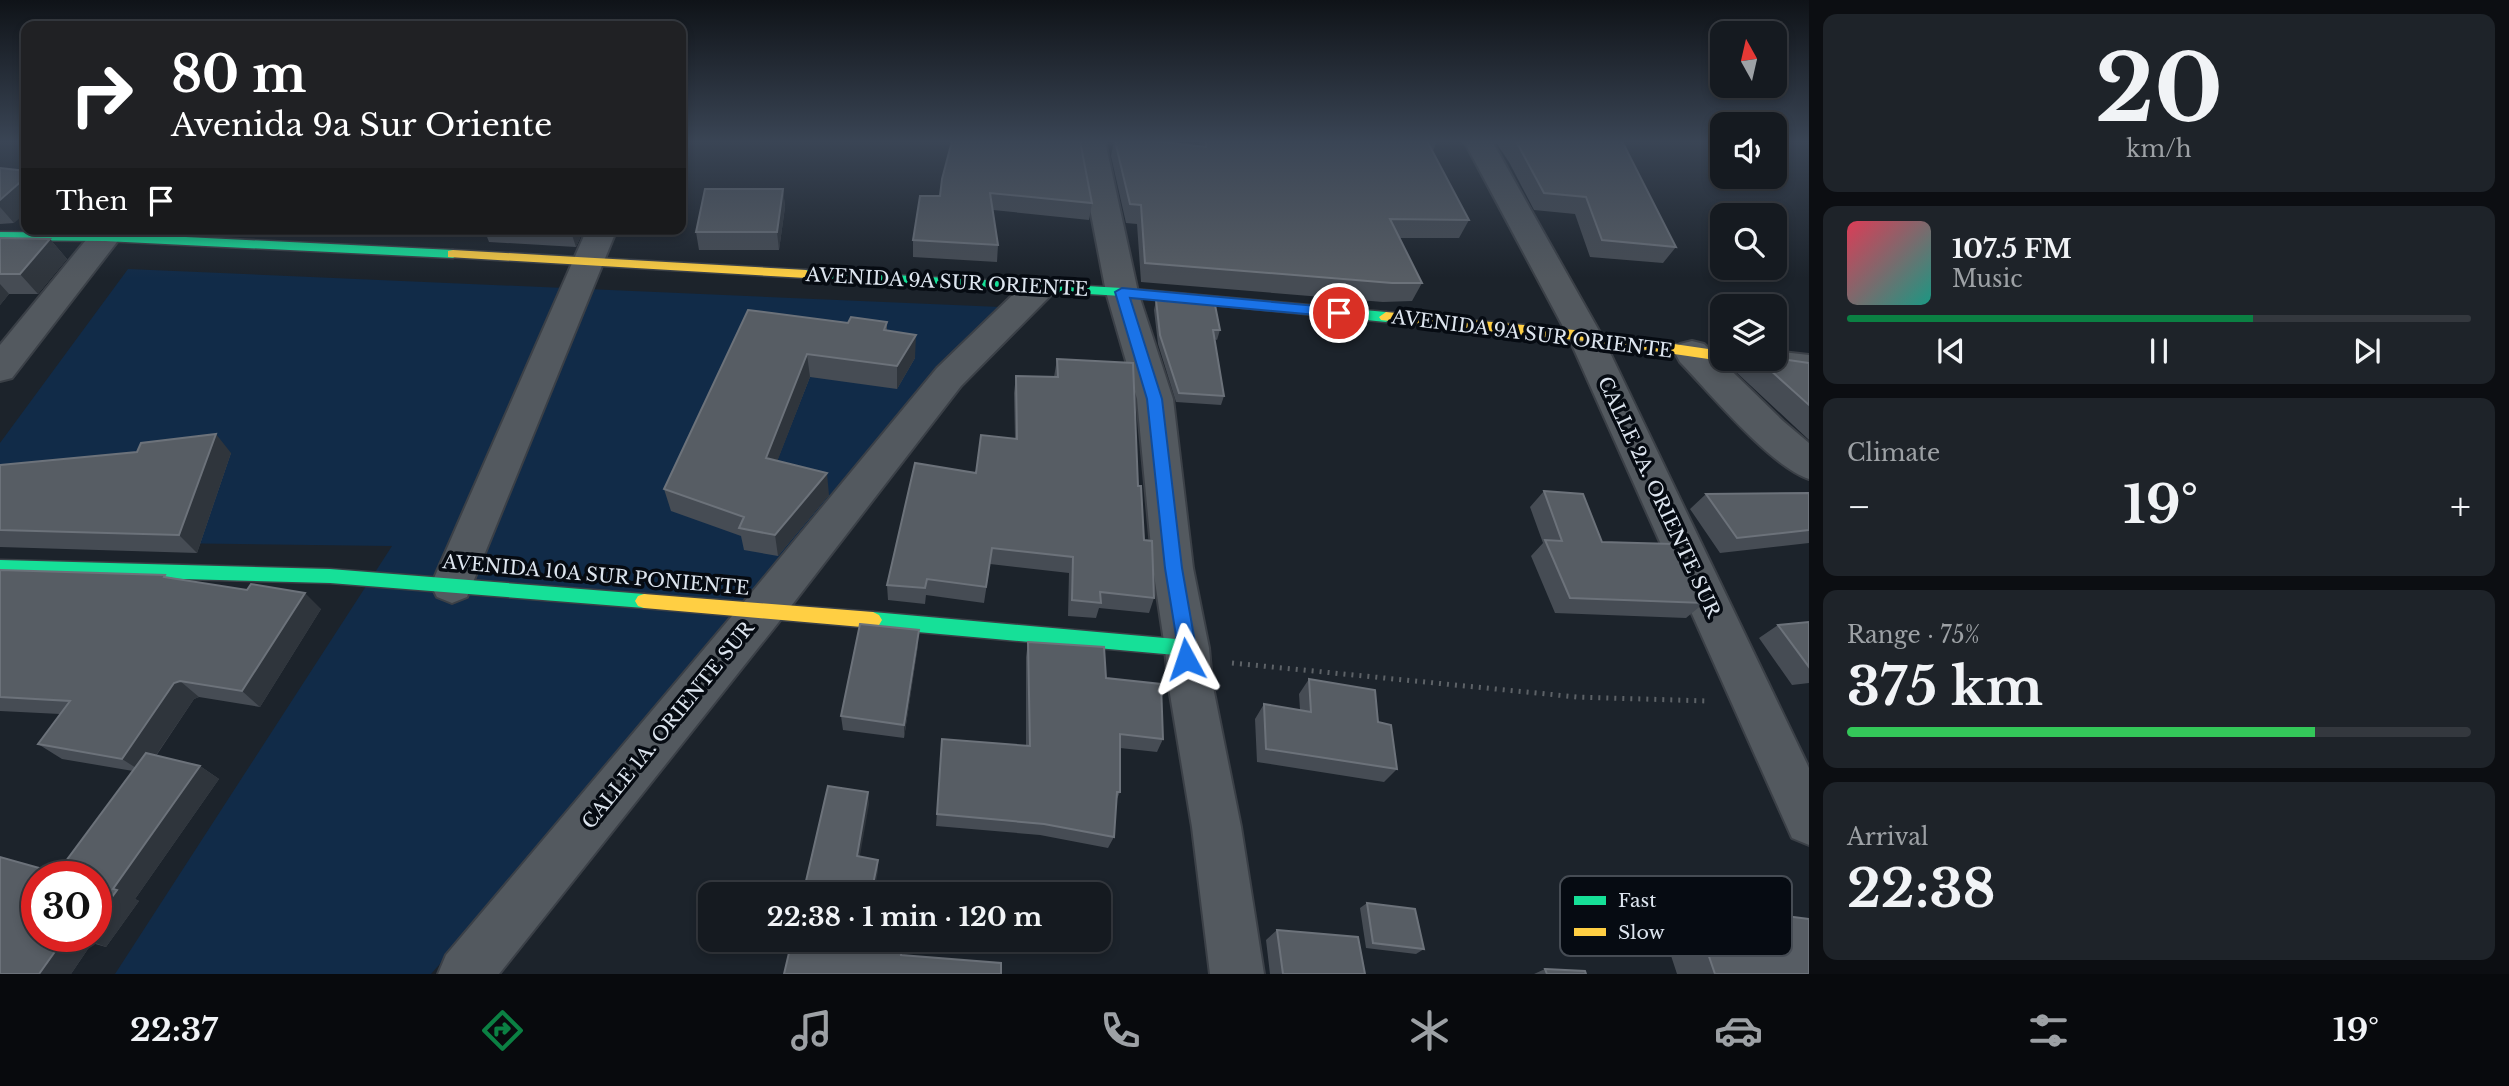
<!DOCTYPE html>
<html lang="en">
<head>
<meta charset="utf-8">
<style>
	:root { --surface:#151a20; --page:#1e2329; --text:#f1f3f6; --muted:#9da1a5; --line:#34383e; --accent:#0b8043 }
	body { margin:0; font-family:"Libre Baskerville",serif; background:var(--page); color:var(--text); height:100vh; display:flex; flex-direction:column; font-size:26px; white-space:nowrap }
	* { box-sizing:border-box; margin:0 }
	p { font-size:23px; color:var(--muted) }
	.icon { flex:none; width:38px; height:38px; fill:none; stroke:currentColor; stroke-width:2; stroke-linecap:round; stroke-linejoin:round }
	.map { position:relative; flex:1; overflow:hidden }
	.side { display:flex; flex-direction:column; gap:14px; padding:14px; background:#0c0e12; width:700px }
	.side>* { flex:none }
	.banner { position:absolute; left:21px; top:21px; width:665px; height:214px; border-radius:14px; box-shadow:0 4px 10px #0003,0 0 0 2px var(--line); background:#202124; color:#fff; overflow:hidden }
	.needle { width:46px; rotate:352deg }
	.tools { position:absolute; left:1710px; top:21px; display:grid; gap:14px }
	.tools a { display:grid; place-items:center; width:77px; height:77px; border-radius:14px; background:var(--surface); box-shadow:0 4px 10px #0003,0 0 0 2px var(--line); font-size:35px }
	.speed { position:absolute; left:21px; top:861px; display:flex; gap:14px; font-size:35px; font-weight:700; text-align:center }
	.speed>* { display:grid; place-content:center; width:91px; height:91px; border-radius:50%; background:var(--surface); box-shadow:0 4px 10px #0003,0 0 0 2px var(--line); line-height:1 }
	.speed .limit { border:10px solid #d22; background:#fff; color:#111 }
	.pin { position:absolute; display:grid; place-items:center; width:60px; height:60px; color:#fff; margin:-30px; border:4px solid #fff; border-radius:50%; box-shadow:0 2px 7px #0007 }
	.me { position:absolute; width:77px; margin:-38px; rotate:355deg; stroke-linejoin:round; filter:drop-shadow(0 0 5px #0008) }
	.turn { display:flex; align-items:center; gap:24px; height:147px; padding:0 35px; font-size:32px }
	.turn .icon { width:91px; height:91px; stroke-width:2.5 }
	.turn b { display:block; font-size:49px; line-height:60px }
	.then { display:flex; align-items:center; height:66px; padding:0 35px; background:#0003; gap:14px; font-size:26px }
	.big { font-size:52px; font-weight:700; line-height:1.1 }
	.side .card { flex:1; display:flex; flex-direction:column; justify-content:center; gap:10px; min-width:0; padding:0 24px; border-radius:14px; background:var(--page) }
	.side .dial { align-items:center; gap:0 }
	.dial b { font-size:91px; line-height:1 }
	.song { display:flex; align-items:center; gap:21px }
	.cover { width:84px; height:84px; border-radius:10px; background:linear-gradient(135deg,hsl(350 70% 55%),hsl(170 70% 35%)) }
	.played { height:7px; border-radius:4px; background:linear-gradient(90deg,var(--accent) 65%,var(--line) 65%) }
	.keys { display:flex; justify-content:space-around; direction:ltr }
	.heat { display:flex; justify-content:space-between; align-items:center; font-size:38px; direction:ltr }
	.charge { height:10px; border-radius:5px; background:linear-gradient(90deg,#34c759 75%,var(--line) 0) }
	.trip { position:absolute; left:698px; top:882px; width:413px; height:70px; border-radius:14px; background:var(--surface); box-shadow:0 4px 10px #0003,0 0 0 2px var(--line); font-weight:700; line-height:70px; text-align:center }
	.menu { display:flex; height:112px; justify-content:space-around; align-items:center; background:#080a0d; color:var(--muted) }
	.menu .icon { width:49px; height:49px }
	.menu .active { color:var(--accent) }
	.menu b { font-size:32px; color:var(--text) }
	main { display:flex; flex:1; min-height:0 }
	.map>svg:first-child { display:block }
	.green { fill:#112b48 }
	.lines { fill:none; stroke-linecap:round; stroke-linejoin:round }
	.street-casing { stroke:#3b4047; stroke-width:4 }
	.fast-casing { stroke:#3b4047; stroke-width:3 }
	.slow-casing { stroke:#3b4047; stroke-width:3 }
	.path { stroke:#5d6267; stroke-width:5; stroke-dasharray:2 6; stroke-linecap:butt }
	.street { fill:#53595f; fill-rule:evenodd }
	.fast { fill:#16e098; fill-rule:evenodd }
	.slow { fill:#ffcf43; fill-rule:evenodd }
	.wall { fill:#464c54; fill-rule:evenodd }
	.shaded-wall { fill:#2f353c }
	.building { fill:#575d64; stroke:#6c727a; stroke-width:2 }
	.route { fill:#1a73e8; stroke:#114b97; stroke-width:2 }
	.labels { text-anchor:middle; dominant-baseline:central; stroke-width:7; stroke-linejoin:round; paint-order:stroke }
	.street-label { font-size:19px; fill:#dde5ef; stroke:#060b12 }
	.key { fill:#060b12; stroke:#464c54; stroke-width:2 }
	.key-label { font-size:19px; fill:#dde5ef }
</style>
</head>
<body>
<main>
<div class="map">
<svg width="1809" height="974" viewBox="0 0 1809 974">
	<rect width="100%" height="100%" fill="#1c232b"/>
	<path class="green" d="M164 229H447L446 232Z
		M128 269 1022 308 431 974H115L392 546 92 542 0 469V443Z"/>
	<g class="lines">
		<defs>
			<path id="street" d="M1077 141H1105L1138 292 1173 399 1193 568 1209 648 1212 682 1241 827 1264 974H1210L1192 827 1168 682 1165 648 1153 568 1137 399 1106 292Z
				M1464 141H1492L1602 336 1809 768V845L1792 838 1568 336Z
				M95 229H127L12 378 0 381V345Z
				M587 229H617L467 597 452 603 437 597 431 585Z
				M1039 277 1050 280 1055 288 1050 296 961 386 778 623 499 974H438L446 955 748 597 937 368 1028 280Z
				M1692 341 1704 344 1783 421 1809 443V479C1770 466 1710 393 1680 362L1675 353 1680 344Z
				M1774 351 1809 355V379L1730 368 1725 359H1774Z"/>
			<path id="fast" d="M0 232 105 233 453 250 459 254 453 258 105 241 0 240Z
				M806 270 1122 288 1386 312 1393 317 1386 322 1122 296 801 277V271Z
				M0 560 330 569 644 594 650 596 653 601 650 606 644 608 330 583 0 574Z
				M873 612 1187 640 1193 642 1196 648 1193 654 1187 656 873 628 867 625 864 620 867 615Z"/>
			<path id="slow" d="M453 250 806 270 813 274 806 278 448 257V251Z
				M1386 312 1585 331 1722 351V359H1727L1722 361 1585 341 1381 320 1379 317Z
				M644 594 873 612 879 615 882 620 879 625 873 628 644 608 638 606 635 601 638 596Z"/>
		</defs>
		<use href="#street" class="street-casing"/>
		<use href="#fast" class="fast-casing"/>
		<use href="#slow" class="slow-casing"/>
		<path class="path" d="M1232 663 1577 697 1708 701"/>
		<use href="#street" class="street"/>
		<use href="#fast" class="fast"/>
		<use href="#slow" class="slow"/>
	</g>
	<path class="wall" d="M1114 141H1154L1200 146 1199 141H1437L1433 151 1469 220 1459 238H1400L1422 283 1412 301 1383 302 1141 282 1137 224 1126 223 1111 156Z
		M1495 141H1622L1676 247 1663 263 1590 257 1575 214 1534 210 1509 162Z
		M0 168 14 223 0 224Z
		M942 179 1092 203 1089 220 993 210 998 245 997 262 913 257V240L940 196Z
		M783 189 785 207 779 250H699L696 232Z
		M484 229H584L576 247 489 242Z
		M0 238 50 239 67 259 38 294H9L0 305Z
		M1156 300 1220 330 1217 340 1214 339 1224 396 1221 405 1176 402 1158 344 1154 310Z
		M748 310 848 323 887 322V331L915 358 897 389 810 377 777 461 829 495 778 556 744 550 741 536 671 511 664 489Z
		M1057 359 1138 486 1144 540 1154 598 1149 613 1099 608 1096 618 1068 616 1069 573 990 564 984 603 926 595 925 604 888 600 887 585 976 473 1015 439 1014 393 1016 376 1054 377Z
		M1749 359H1774L1809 363V440L1736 372Z
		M137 452 231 453 197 553 0 547V465Z
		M1544 491 1602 542 1704 603 1686 618 1555 613 1531 556 1543 543 1530 507Z
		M1809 493V543L1720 553 1690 509 1706 494Z
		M0 570 168 577 321 609 260 707 199 697 194 699 156 756 200 766 219 779 135 899 139 901 106 947 92 943 71 974H0L57 873 133 771 62 759 38 744 60 714 0 711ZM96 877V936H37Z
		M1809 622V683L1792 685 1759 638 1778 625Z
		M1028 642 1106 678 1163 739 1157 752 1120 748V792L1116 801 1114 837 1108 848 1040 835 936 826 942 739 1026 746V657Z
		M918 645 904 738 843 730 841 716Z
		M1309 679 1378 722 1397 769 1384 782 1257 762 1255 719 1264 704 1300 710 1299 694Z
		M1367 903 1424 949 1416 954 1366 948 1360 908Z
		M1691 904 1809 974H1677L1659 919Z
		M1277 930 1365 974H1270L1266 940Z
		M1545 969 1586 974H1534Z"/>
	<path class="shaded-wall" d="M26 177V213L14 223 0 207V200Z
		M783 189 785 207 779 250 777 232Z
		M574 229H584L576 247 572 235Z
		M50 239 67 259 38 294 20 274Z
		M0 284 9 294 0 305Z
		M916 335 915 358 897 389V366Z
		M807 354 810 377 770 480 766 458Z
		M216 434 231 453 197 553 179 535Z
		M827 473 829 495 778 556 775 535Z
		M305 593 321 609 260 707 242 691Z
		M919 630 918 645 904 738V725Z
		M180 681 199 697 194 699 144 773 122 759 174 683Z
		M200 766 219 779 135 899 139 901 106 947 82 938 84 936H96V919L113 889Z
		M868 792 869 804 858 867 857 856Z
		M878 860V871L874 894H871Z
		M66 936H74L92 943 71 974H39Z"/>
	<path class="building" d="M952 141H1080L1092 203 990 193 998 245 913 240 920 196H940L942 179Z
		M1115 141H1154L1206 147V141H1427L1469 220 1390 219 1422 283H1392L1145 263 1141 205 1130 204Z
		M1516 141H1622L1676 247 1602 240 1586 197 1544 193Z
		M0 168 26 171V177L0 200Z
		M705 189H783L777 232H696Z
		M484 229H574L572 235Z
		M0 238 50 239 20 274H0Z
		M1156 300 1215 305 1220 330H1213L1224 396 1179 393 1160 335Z
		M748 310 848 323 851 317 887 322 884 330 916 335 897 366 807 354 766 458 827 473 775 535 739 528 744 517 664 489Z
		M1774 358 1809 363V405L1758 359H1774Z
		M1057 359 1133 363 1138 486H1141L1144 540 1152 541 1154 598 1100 592 1101 603 1072 600 1073 557 992 548 986 587 927 579 925 588 887 585 915 463 976 473 981 435 1017 439 1016 376 1058 377Z
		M216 434 179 535 0 530V465L137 452 141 443Z
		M1544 491 1583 494 1602 542 1673 544 1704 603 1570 598 1545 540 1562 541Z
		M1809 493V530L1737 538 1706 494Z
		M0 570 165 575 164 577 247 590 251 584 305 593 242 691 180 681 174 683 122 759 38 744 70 701 0 697Z
		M1809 622V667L1778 625Z
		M860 624 919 630 904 725 841 716Z
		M1028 642 1104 647 1106 678 1161 684 1163 739 1120 734V792H1117L1114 837 1044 824 937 814 942 739 1030 746Z
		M1309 679 1375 690 1378 722 1391 725 1397 769 1266 749 1264 704 1311 712Z
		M146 753 200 766 113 889 117 890 96 919V877H37V936H66L39 974H0V857L57 873Z
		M828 786 868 792 857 856 878 860 871 894H803Z
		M1367 903 1415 909 1424 949 1373 943Z
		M1691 904 1809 919V974H1715Z
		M1277 930 1358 937 1365 974H1283Z
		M792 940H903L901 955 1001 963V974H784Z
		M1545 969 1585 971 1586 974H1547Z"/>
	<linearGradient id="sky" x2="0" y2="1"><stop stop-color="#0f1318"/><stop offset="0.51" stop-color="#3a4555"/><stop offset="1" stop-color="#3a4555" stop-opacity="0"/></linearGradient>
	<rect width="1809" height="278" fill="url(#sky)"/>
	<path class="route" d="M1122 288 1339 308 1346 313 1339 317 1130 298 1162 399 1182 568 1196 648 1193 664 1186 667 1180 664 1178 648 1165 568 1147 399 1115 292Z"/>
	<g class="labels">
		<g class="street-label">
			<text transform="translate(947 282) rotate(3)">AVENIDA 9A SUR ORIENTE</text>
			<text transform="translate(1532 334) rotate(7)">AVENIDA 9A SUR ORIENTE</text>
			<text transform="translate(1659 497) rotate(65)">CALLE 2A. ORIENTE SUR</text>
			<text transform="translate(596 575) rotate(5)">AVENIDA 10A SUR PONIENTE</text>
			<text transform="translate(668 725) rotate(-51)">CALLE 1A. ORIENTE SUR</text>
		</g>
	</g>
	<rect x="1560" y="876" width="232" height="80" rx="10" class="key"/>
	<rect x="1574" y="896" width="32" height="9" fill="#16e098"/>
	<rect x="1574" y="928" width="32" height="8" fill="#ffcf43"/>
	<g class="key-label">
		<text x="1618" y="907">Fast</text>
		<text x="1618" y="939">Slow</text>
	</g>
</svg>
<div class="tools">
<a><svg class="needle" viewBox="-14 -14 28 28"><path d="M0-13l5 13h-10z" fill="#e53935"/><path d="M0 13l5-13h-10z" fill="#9da1a5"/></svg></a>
<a><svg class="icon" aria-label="sound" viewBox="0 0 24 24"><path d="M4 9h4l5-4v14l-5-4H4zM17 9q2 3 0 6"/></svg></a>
<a><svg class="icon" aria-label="search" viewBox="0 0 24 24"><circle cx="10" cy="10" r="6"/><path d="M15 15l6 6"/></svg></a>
<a><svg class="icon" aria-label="layers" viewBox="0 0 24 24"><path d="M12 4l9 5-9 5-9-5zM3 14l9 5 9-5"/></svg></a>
</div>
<div class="speed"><div class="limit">30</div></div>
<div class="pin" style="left:1339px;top:313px;background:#d93025"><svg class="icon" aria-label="arrive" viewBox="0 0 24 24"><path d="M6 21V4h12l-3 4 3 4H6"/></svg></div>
<svg class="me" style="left:1186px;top:659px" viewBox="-20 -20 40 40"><path d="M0-17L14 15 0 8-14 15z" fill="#1a73e8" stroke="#fff" stroke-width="4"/></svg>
<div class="trip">22:38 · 1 min · 120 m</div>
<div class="banner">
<div class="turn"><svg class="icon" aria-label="right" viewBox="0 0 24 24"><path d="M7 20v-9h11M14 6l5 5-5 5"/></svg><div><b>80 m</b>Avenida 9a Sur Oriente</div></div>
<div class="then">Then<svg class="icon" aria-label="arrive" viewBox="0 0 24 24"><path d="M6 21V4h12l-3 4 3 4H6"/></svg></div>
</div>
</div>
<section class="side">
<div class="card dial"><b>20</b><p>km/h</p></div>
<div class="card">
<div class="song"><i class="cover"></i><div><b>107.5 FM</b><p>Music</p></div></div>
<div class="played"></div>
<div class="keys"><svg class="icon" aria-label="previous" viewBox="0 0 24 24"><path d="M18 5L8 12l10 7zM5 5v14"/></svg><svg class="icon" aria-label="pause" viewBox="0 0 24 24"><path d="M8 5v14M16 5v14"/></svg><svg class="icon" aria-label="next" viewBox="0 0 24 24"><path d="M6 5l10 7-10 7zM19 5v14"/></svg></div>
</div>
<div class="card"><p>Climate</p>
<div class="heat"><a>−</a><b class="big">19°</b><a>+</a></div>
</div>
<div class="card"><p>Range · 75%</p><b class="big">375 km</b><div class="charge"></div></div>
<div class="card"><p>Arrival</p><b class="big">22:38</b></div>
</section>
</main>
<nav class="menu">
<b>22:37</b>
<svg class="icon active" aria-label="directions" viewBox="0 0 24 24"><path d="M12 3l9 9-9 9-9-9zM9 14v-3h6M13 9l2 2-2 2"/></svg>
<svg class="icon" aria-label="music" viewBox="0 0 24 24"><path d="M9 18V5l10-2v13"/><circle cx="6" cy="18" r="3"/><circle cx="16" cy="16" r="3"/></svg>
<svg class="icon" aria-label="phone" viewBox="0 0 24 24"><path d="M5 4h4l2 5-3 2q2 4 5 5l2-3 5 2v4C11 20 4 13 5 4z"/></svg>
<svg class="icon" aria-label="climate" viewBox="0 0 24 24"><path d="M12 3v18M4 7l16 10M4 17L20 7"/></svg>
<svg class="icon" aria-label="car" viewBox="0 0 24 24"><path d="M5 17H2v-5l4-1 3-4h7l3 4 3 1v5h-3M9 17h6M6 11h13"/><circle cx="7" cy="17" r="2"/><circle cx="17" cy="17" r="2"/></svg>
<svg class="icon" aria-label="filters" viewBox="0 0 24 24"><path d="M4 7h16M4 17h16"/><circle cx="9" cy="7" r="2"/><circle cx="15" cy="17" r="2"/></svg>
<b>19°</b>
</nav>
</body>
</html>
